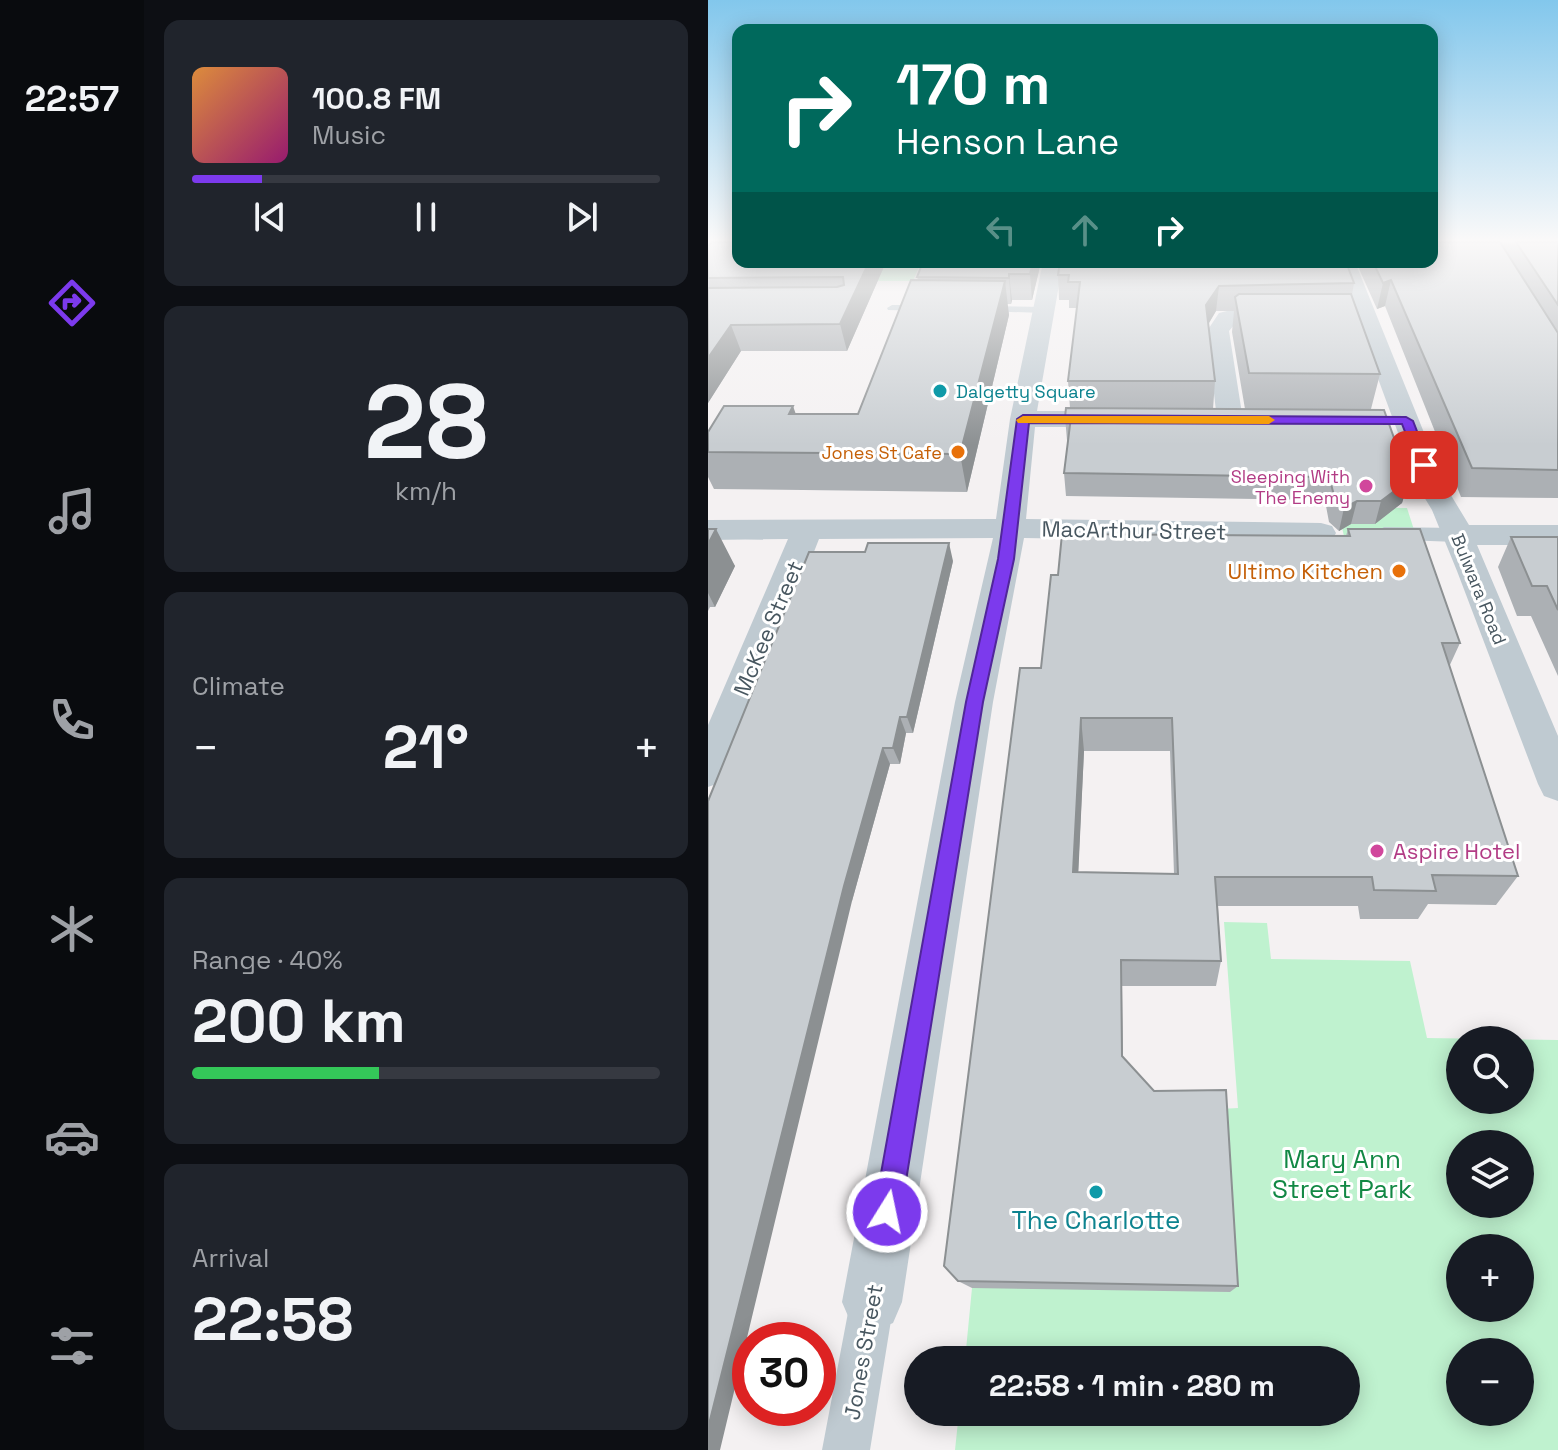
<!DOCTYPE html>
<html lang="en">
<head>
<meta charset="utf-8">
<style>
	:root { --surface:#171b24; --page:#20242c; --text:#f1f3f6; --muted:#9ea1a6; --line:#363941; --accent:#7c3aed }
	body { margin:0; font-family:"Space Grotesk",sans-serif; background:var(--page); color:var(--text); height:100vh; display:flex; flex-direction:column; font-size:30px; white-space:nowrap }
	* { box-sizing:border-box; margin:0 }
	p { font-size:26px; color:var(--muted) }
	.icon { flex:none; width:44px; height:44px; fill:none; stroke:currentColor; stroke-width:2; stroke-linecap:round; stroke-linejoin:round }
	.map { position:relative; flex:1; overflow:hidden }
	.drawer { display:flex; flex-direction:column; gap:20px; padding:20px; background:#0d0f14; width:564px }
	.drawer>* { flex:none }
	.guide { position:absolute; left:24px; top:24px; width:706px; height:244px; border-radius:16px; box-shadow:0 4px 20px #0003; background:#00695c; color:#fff; overflow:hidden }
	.controls { position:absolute; left:738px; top:1026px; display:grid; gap:16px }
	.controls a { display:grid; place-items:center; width:88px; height:88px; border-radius:50%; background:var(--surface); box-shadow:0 4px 20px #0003; font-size:40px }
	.speed { position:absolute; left:24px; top:1322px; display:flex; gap:16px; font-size:40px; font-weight:700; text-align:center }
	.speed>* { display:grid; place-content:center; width:104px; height:104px; border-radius:50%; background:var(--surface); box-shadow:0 4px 20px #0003; line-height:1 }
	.speed .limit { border:12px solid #d22; background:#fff; color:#111 }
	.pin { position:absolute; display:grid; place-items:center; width:68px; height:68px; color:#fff; margin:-34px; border-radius:16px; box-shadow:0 4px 12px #0006 }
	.me { position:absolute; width:88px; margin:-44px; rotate:10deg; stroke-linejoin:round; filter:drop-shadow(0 0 6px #0008) }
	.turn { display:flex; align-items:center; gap:28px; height:168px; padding:0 32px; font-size:36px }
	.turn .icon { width:104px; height:104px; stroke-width:2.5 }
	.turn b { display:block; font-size:56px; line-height:68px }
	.lanes { display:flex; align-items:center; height:76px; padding:0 32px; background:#0003; justify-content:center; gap:40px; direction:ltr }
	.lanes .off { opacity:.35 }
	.big { font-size:60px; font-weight:600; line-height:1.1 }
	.drawer .widget { flex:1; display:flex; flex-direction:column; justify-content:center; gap:12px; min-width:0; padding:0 28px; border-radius:16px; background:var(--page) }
	.drawer .dial { align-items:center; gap:0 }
	.dial b { font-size:104px; line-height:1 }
	.song { display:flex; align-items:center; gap:24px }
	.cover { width:96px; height:96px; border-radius:12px; background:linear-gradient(135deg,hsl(30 70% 55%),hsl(320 70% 35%)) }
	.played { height:8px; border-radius:4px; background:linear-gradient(90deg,var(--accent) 15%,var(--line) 15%) }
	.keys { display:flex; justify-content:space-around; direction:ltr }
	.heat { display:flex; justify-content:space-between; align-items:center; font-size:44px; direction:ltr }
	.charge { height:12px; border-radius:6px; background:linear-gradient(90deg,#34c759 40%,var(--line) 0) }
	.trip { position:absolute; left:196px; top:1346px; width:456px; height:80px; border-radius:40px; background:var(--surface); box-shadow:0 4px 20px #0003; font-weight:600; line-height:80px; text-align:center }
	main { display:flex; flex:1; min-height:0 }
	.dock { display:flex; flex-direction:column; width:144px; justify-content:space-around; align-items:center; background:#090b0e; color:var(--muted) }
	.dock .icon { width:56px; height:56px }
	.dock .current { color:var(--accent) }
	.dock b { font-size:36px; color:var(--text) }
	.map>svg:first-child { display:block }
	.green { fill:#bff2cf; fill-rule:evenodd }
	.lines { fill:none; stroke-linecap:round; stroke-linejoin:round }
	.service { fill:#bfcad1; fill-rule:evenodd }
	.pedestrian { fill:#bfcad1; fill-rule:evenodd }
	.minor { fill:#bfcad1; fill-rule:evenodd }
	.wall { fill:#acb0b4; fill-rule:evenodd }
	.shaded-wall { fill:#8c9092 }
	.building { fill:#c8cdd1; stroke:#8c9092; stroke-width:2; fill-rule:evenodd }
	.route { fill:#7c3aed; stroke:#51269a; stroke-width:2 }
	.slow { fill:#f59e0b }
	.culture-dot { fill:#0f9aa8; stroke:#fff; stroke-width:3 }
	.food-dot { fill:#e8710a; stroke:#fff; stroke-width:3 }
	.hotel-dot { fill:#d1479c; stroke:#fff; stroke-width:3 }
	.labels { text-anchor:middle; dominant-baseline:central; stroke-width:6; stroke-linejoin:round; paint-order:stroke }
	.far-culture-label { font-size:18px; fill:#0d838f; stroke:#fff; text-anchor:start }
	.far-food-label { font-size:18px; fill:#c56008; stroke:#fff; text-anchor:end }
	.far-hotel-label { font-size:18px; fill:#b23c85; stroke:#fff; text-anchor:end }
	.far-street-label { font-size:18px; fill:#485760; stroke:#fff }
	.street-label { font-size:22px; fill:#485760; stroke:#fff }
	.food-label { font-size:22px; fill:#c56008; stroke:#fff; text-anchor:end }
	.hotel-label { font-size:22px; fill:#b23c85; stroke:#fff; text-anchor:start }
	.near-park-label { font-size:26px; fill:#128844; stroke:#fff }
	.near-culture-label { font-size:26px; fill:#0d838f; stroke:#fff }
</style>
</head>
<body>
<main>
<nav class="dock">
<b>22:57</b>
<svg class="icon current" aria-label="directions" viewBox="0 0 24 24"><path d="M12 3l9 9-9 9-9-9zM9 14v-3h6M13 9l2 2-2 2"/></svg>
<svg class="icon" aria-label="music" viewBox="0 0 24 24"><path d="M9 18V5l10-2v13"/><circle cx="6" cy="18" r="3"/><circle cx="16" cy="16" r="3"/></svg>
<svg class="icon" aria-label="phone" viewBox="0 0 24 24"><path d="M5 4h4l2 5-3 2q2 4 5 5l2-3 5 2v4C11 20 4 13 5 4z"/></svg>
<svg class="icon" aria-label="climate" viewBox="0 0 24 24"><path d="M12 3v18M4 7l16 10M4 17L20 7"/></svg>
<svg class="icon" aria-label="car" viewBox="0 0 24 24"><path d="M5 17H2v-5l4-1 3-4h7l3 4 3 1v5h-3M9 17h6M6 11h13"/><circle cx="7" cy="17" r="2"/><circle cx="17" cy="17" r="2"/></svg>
<svg class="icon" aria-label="filters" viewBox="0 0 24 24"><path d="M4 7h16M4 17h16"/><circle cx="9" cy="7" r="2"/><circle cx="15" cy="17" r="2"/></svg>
</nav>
<section class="drawer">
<div class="widget">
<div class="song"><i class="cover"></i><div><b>100.8 FM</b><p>Music</p></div></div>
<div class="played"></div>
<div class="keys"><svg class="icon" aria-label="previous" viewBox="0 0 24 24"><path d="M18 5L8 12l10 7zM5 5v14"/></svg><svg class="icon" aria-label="pause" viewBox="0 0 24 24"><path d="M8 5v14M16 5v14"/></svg><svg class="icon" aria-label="next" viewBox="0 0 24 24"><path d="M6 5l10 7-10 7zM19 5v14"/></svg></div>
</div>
<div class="widget dial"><b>28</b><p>km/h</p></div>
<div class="widget"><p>Climate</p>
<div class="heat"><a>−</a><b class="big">21°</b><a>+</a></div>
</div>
<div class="widget"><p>Range · 40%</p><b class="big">200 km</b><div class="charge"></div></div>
<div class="widget"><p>Arrival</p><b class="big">22:58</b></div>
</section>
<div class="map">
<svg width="850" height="1450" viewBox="0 0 850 1450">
	<rect width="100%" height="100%" fill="#f4f1f2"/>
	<path class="green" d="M165 262H213L205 281H156Z
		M629 507 699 508 716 561H642Z
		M516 922 559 923 563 959 702 961 719 1038 850 1040V1450H247L251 1412H638V1360H257L264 1288 512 1109 530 1108ZM752 1040H812V1100H752ZM752 1144H812V1204H752ZM752 1248H812V1308H752ZM752 1352H812V1412H752Z"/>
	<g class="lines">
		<path class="service" d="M184 305H217L222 308 217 311 180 310 179 308Z
			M278 306 336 307 341 310 336 313 274 311V307Z"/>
		<path class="pedestrian" d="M676 527 749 528 760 535 749 542 668 539 665 534Z
			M164 1280 180 1286 186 1302 162 1450H114L142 1302 148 1286Z"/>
		<path class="minor" d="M335 262H355L329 411H408L421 419 408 427H327L318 519 613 523 624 526 628 533 624 540 613 543 316 538 285 702 194 1302 185 1323 164 1332 143 1323 134 1302 247 702 285 538 111 539 20 771 14 782 0 787V725L80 539 0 540V520L288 519 302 419Z
			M627 262H647L738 487 761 525H850V545H769L850 736V801L836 796 830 784 749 571 724 510 710 487Z
			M519 311H578L589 318 578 325H526L521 331 535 420 531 426H513L509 420 499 331 511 313Z"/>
	</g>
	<path class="wall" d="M724 242H850V498L753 497 677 306 669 309 648 262H724Z
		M0 246 178 262 139 351H33L0 403Z
		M215 262H333L324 300H304L303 304H299L301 315 259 492 6 489 0 477V432L88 414H150L210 280 209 277Z
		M350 275 646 283 644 295 672 374 663 409 701 480 694 503 667 524H643L631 531 621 522 618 506H609L607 500 358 496 356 473 361 440H359L357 417 362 408 360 381 369 308H361V300H351ZM508 311H526L524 332 537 409H505L507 381 500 325Z
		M0 529 27 566 7 607H2L0 611Z
		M640 529 752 643 741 667 810 876 788 905 720 904 710 919H652L650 906H510L513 961 508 986H414L415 1057 530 1286 522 1292 264 1288 250 1281 333 668 350 575 638 536ZM376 751H462L466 874 370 872Z
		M803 537H850V676L823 616H809L790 567Z
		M245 561 205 733H198L192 764H182L144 901 0 801Z"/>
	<path class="shaded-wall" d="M161 262H178L139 351 132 324Z
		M325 262H333L324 300 322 274Z
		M301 274 304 300 303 304 301 278Z
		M683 280 677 306 669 309 675 283Z
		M297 281 301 315 259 492 252 454Z
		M511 286 508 311 496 331 498 305Z
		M23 325 33 351 0 403V358Z
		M85 406 98 443 81 414Z
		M701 480 694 503 667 524 673 501Z
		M649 501 643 524 631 531 636 508Z
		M8 529 27 566 7 607 0 593V544Z
		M241 543 245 561 205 733 199 717Z
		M192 717 198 733 192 764 185 748Z
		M373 718 376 751 369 901 365 872Z
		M175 748 182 764 144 901 12 1450H0V1428L136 886Z"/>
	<path class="building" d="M4 242H30V262H161L132 324 23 325 0 358V288L129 287 136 285 135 277 0 278V246Z
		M724 242H792L850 333V470L764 468 683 280 675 283 665 262H724Z
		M808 242H850V305Z
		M215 262H325L322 274H301V278L209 277Z
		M352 262H638L646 283 511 286 498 305 507 381H360L372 282H360L361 275H350Z
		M203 280 297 281 252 454 0 452V432L16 406H85L81 414H150Z
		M531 294H643L672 374 541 373 527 297Z
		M358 408 676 410 701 480 673 501H649L636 508 627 499 623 484H614L612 477 356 473 363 417H357Z
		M0 529H8L0 544Z
		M640 529H712L752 643H734L810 876 724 875 728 891 666 890 664 877H507L513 961 413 960 414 1056 446 1091 518 1090 530 1286 250 1281 236 1266 312 668H333L343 575H350L354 534 642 536ZM373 718H464L470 874 365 872Z
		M803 537H850V610L839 586H824Z
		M160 543H241L199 717H192L185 748H175L136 886 0 1428V801L101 552H157Z"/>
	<linearGradient id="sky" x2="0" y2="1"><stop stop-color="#82c7ec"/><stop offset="0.54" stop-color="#faf9f9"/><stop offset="1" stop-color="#faf9f9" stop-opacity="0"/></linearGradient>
	<rect width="850" height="445" fill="url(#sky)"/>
	<path class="route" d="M315 415 698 417 705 421 722 465 711 468 694 424 321 423 306 559 275 702 193 1212 189 1221 179 1225 170 1221 166 1212 258 702 290 559 309 419Z"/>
	<path class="slow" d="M315 416H561L567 420 561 424 310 423 308 420Z"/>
	<g class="culture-dot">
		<circle cx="232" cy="391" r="8"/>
		<circle cx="388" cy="1192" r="8"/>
	</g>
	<g class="food-dot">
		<circle cx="250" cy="452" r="8"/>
		<circle cx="691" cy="571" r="8"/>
	</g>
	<g class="hotel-dot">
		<circle cx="658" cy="486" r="8"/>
		<circle cx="669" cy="851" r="8"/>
	</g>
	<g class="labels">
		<g class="far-culture-label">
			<text x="248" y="391">Dalgetty Square</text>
		</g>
		<g class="far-food-label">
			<text x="234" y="452">Jones St Cafe</text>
		</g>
		<g class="far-hotel-label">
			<text x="642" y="476">Sleeping With<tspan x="642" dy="21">The Enemy</tspan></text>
		</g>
		<g class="far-street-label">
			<text transform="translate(771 589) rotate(68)">Bulwara Road</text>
		</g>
		<g class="street-label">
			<text transform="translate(426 530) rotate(1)">MacArthur Street</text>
			<text transform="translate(60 628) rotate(-67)">McKee Street</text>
			<text transform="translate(155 1352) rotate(-80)">Jones Street</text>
		</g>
		<g class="food-label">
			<text x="675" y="571">Ultimo Kitchen</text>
		</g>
		<g class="hotel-label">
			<text x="685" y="851">Aspire Hotel</text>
		</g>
		<g class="near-park-label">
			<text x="634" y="1159">Mary Ann<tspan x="634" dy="30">Street Park</tspan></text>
		</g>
		<g class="near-culture-label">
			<text x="388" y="1220">The Charlotte</text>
		</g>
	</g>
</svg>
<div class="controls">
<a><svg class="icon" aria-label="search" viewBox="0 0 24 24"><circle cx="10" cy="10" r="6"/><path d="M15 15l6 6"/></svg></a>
<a><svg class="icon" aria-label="layers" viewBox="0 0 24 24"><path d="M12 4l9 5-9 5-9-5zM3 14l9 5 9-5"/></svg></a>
<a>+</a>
<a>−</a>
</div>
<div class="speed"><div class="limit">30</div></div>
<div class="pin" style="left:716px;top:465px;background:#d93025"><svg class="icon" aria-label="arrive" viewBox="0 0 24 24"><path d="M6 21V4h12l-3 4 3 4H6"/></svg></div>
<svg class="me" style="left:179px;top:1212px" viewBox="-20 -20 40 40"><circle r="17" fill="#7c3aed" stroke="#fff" stroke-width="3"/><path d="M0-11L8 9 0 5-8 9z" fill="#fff"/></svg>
<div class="trip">22:58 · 1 min · 280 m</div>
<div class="guide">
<div class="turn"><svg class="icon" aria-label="right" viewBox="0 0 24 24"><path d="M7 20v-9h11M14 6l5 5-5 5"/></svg><div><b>170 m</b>Henson Lane</div></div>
<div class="lanes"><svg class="icon off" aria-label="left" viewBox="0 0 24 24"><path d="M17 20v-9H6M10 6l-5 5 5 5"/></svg><svg class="icon off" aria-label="ahead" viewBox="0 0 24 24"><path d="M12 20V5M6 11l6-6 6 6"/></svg><svg class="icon" aria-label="right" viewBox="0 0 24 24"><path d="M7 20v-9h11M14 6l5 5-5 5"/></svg></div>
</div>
</div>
</main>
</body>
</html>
